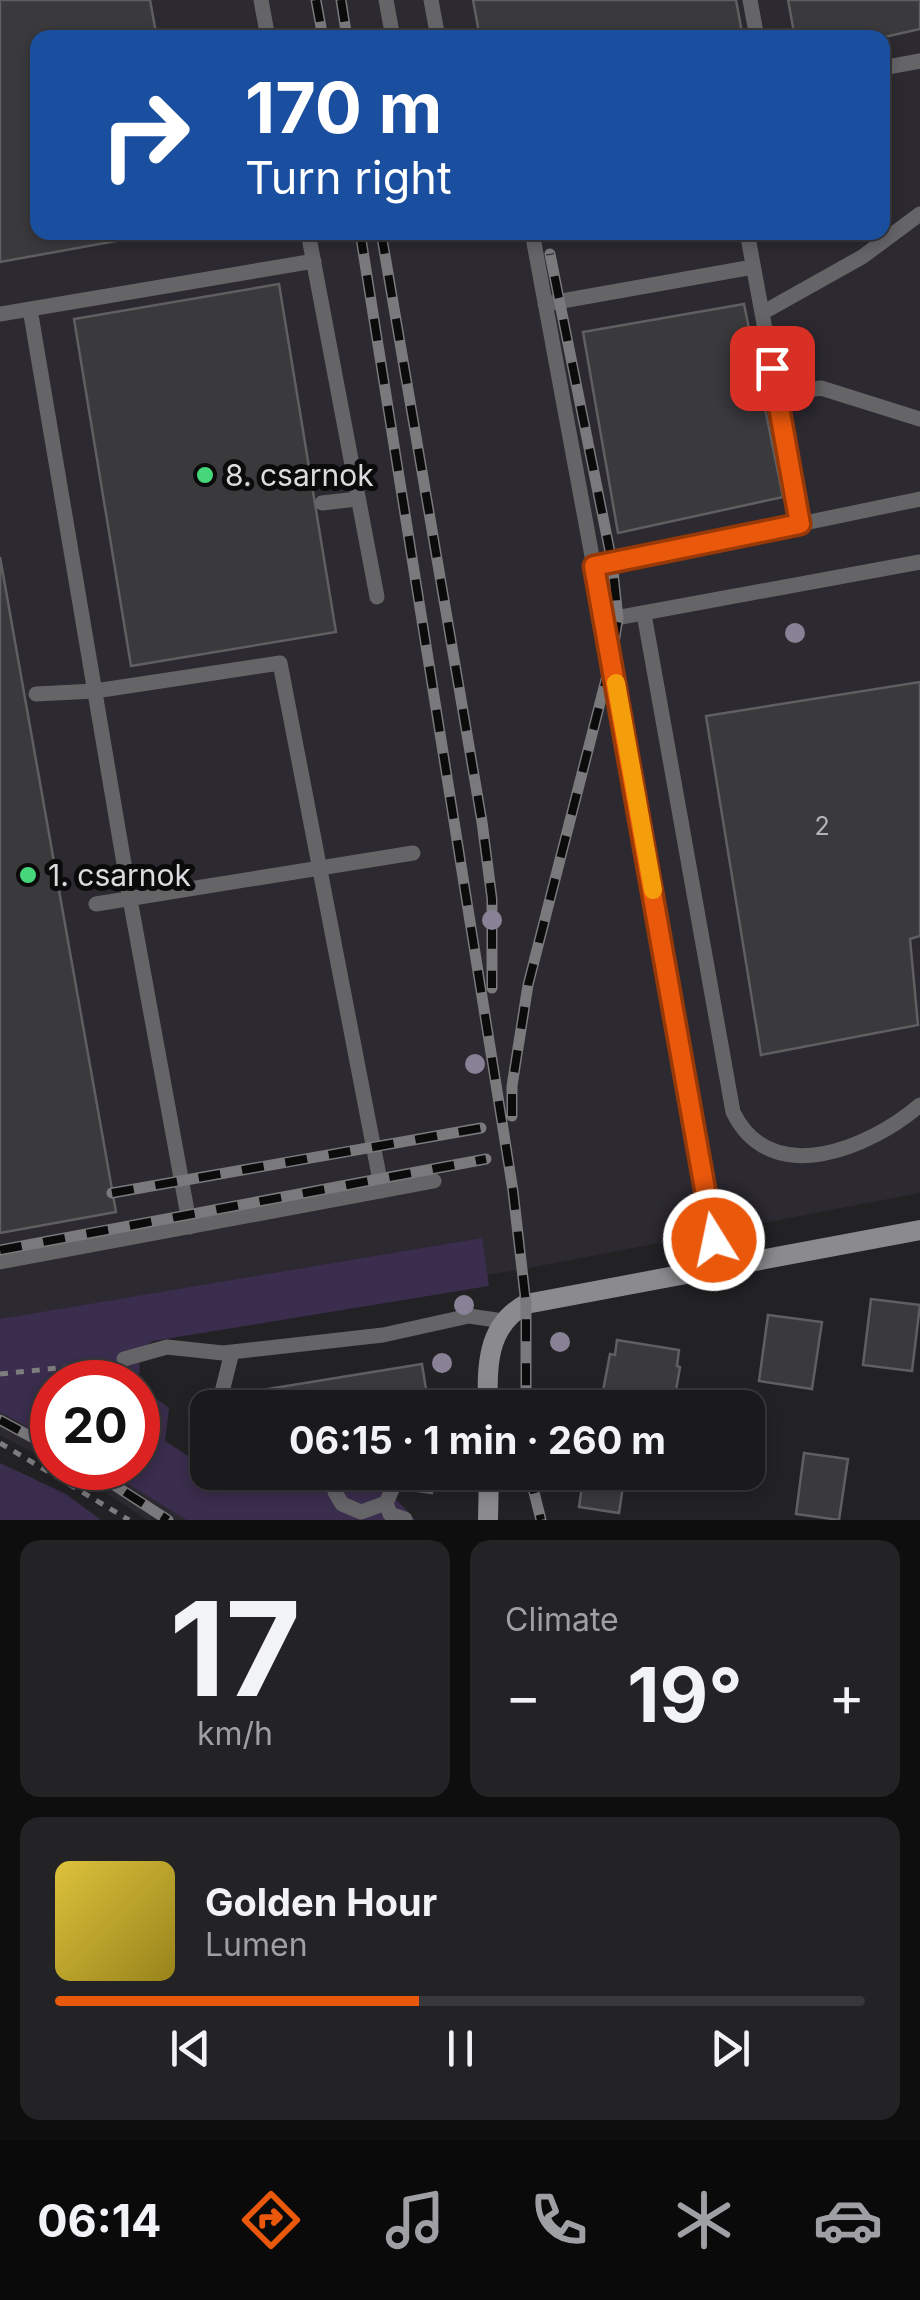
<!DOCTYPE html>
<html lang="en">
<head>
<meta charset="utf-8">
<style>
	:root { --surface:#1a191b; --page:#232224; --text:#f1f3f6; --muted:#9fa0a3; --line:#38383a; --accent:#ea580c }
	body { margin:0; font-family:Inter,sans-serif; background:var(--page); color:var(--text); height:100vh; display:flex; flex-direction:column; font-size:38px; white-space:nowrap }
	* { box-sizing:border-box; margin:0 }
	p { font-size:32px; color:var(--muted) }
	.icon { flex:none; width:55px; height:55px; fill:none; stroke:currentColor; stroke-width:2; stroke-linecap:round; stroke-linejoin:round }
	.map { position:relative; height:1520px; overflow:hidden }
	.drawer { display:flex; flex-direction:column; gap:20px; padding:20px; background:#0e0e0f; flex:1 }
	.drawer>* { flex:none }
	.banner { position:absolute; left:30px; top:30px; width:860px; height:210px; border-radius:20px; box-shadow:0 5px 15px #0003,0 0 0 2px var(--line); background:#1a4fa0; color:#fff; overflow:hidden }
	.speed { position:absolute; left:30px; top:1360px; display:flex; gap:20px; font-size:50px; font-weight:700; text-align:center }
	.speed>* { display:grid; place-content:center; width:130px; height:130px; border-radius:50%; background:var(--surface); box-shadow:0 5px 15px #0003,0 0 0 2px var(--line); line-height:1 }
	.speed .limit { border:15px solid #d22; background:#fff; color:#111 }
	.pin { position:absolute; display:grid; place-items:center; width:85px; height:85px; color:#fff; margin:-42px; border-radius:20px; box-shadow:0 5px 15px #0006 }
	.me { position:absolute; width:110px; margin:-55px; rotate:350deg; stroke-linejoin:round; filter:drop-shadow(0 0 8px #0008) }
	.turn { display:flex; align-items:center; gap:35px; height:210px; padding:0 50px; font-size:45px }
	.turn .icon { width:130px; height:130px; stroke-width:2.5 }
	.turn b { display:block; font-size:70px; line-height:85px }
	.big { font-size:75px; font-weight:700; line-height:1.1 }
	.drawer .card { flex:1; display:flex; flex-direction:column; justify-content:center; gap:15px; min-width:0; padding:0 35px; border-radius:20px; background:var(--page) }
	.drawer .dial { align-items:center; gap:0 }
	.dial b { font-size:130px; line-height:1 }
	.song { display:flex; align-items:center; gap:30px }
	.cover { width:120px; height:120px; border-radius:15px; background:linear-gradient(135deg,hsl(50 70% 55%),hsl(50 70% 35%)) }
	.played { height:10px; border-radius:5px; background:linear-gradient(90deg,var(--accent) 45%,var(--line) 45%) }
	.keys { display:flex; justify-content:space-around; direction:ltr }
	.heat { display:flex; justify-content:space-between; align-items:center; font-size:55px; direction:ltr }
	.drawer .tiles { flex:1; display:grid; gap:20px; grid-template-columns:1fr 1fr }
	.card:last-child { grid-column:span 2 }
	.trip { position:absolute; left:190px; top:1390px; width:575px; height:100px; border-radius:20px; background:var(--surface); box-shadow:0 5px 15px #0003,0 0 0 2px var(--line); font-weight:700; line-height:100px; text-align:center }
	.menu { display:flex; height:160px; justify-content:space-around; align-items:center; background:#0a0a0b; color:var(--muted) }
	.menu .icon { width:70px; height:70px }
	.menu .active { color:var(--accent) }
	.menu b { font-size:45px; color:var(--text) }
	.map>svg:first-child { display:block }
	.built { fill:#2c2931; fill-rule:evenodd }
	.green { fill:#3a2d4d }
	.building { fill:#3a393c; stroke:#5f5e61; stroke-width:2.5 }
	.lines { fill:none; stroke-linecap:round; stroke-linejoin:round }
	.path { stroke:#7d7c7e; stroke-width:5; stroke-dasharray:8 8; stroke-linecap:butt }
	.lane { stroke:#656466; stroke-width:15 }
	.secondary { stroke:#8b8a8d; stroke-width:20 }
	.rail-casing { stroke:#7a797c; stroke-width:11 }
	.rail { stroke:#0b0b0c; stroke-width:8; stroke-dasharray:22; stroke-linecap:butt }
	.tree { fill:#898296 }
	.route-casing { stroke:#983908; stroke-width:25 }
	.route { stroke:#ea580c; stroke-width:18 }
	.slow { stroke:#f59e0b; stroke-width:18 }
	.poi-dot { fill:#45d77a; stroke:#0b0b0c; stroke-width:4 }
	.labels { text-anchor:middle; dominant-baseline:central; stroke-width:10; stroke-linejoin:round; paint-order:stroke }
	.number-label { font-size:25px; fill:#b4b2b5 }
	.poi-label { font-size:30px; fill:#dcdbdd; stroke:#0b0b0c; text-anchor:start }
</style>
</head>
<body>
<div class="map">
<svg width="920" height="1520" viewBox="0 0 920 1520">
	<rect width="100%" height="100%" fill="#222124"/>
	<path class="built" d="M0 0H920V1193L524 1269 0 1355ZM38 38H882V232H38Z
		M0 1406 52 1433V1463L0 1435Z
		M60 1468H117L190 1520H147L102 1490Z"/>
	<path class="green" d="M482 1238 489 1286 153 1341 140 1349 139 1386 169 1408 165 1441 207 1468 208 1472C216 1473 221 1477 229 1477 299 1475 366 1456 415 1520H187L102 1468H138V1382H52V1440L0 1412V1319Z
		M0 1463 66 1494 101 1520H0Z"/>
	<path class="building" d="M0 0H150L157 38H38V232H166L0 262Z
		M473 0H736L743 38H480Z
		M788 0H920V29L880 38H795Z
		M279 284 336 632 131 666 74 319Z
		M744 304 783 497 618 533 583 332Z
		M0 557 116 1212 0 1233Z
		M920 682V936L910 939 918 1025 761 1055 706 716Z
		M871 1299 920 1305 912 1371 863 1365Z
		M768 1315 822 1322 812 1389 759 1381Z
		M617 1340 679 1350 677 1366 680 1367 674 1402 644 1397 643 1403 623 1400 624 1394 603 1391 610 1354 615 1355Z
		M422 1364 429 1408H239L237 1394Z
		M804 1453 848 1459 839 1520 796 1514Z
		M584 1472H625L619 1513 579 1507Z
		M413 1473 435 1477 432 1493 410 1490Z"/>
	<g class="lines">
		<path class="path" d="M0 1374 106 1363
			M0 1443 129 1520"/>
		<path class="lane" d="M261 0 268 38
			M386 0 393 38
			M431 0 438 38
			M750 0 757 38
			M882 68 920 61
			M308 232 377 597
			M532 232 594 567 920 499
			M747 232 801 524
			M545 304 753 267
			M30 309 130 899 190 1227
			M762 313 862 257 920 214
			M0 314 314 261
			M777 395 821 388 920 419
			M322 503 357 499
			M594 567 719 1268
			M644 614 733 1112C771 1190 870 1148 920 1105
			M605 620 920 562
			M36 694 95 691 280 663 382 1191
			M96 904 413 853
			M0 1262 434 1181
			M124 1359 167 1347 223 1353 383 1335 469 1316 503 1321
			M218 1408 232 1352
			M338 1472 335 1492 342 1504 361 1512 386 1503
			M400 1472 386 1503 390 1514 405 1519"/>
		<path class="secondary" d="M488 1408C487 1367 486 1326 526 1304L920 1230
			M488 1520 489 1472"/>
		<defs>
			<path id="rail" d="M316 0 323 38
				M341 0 347 38
				M360 232 513 1191 526 1304V1408
				M381 232 482 822 492 899V988
				M512 1116V1086L528 985 612 656 618 618 612 562 550 254
				M112 1193 481 1128
				M0 1250 486 1159
				M0 1420 52 1448
				M88 1468 168 1520
				M529 1472 541 1520"/>
		</defs>
		<use href="#rail" class="rail-casing"/>
		<use href="#rail" class="rail"/>
	</g>
	<g class="tree">
		<circle cx="795" cy="633" r="10"/>
		<circle cx="492" cy="920" r="10"/>
		<circle cx="475" cy="1064" r="10"/>
		<circle cx="464" cy="1305" r="10"/>
		<circle cx="560" cy="1342" r="10"/>
		<circle cx="442" cy="1363" r="10"/>
	</g>
	<g class="lines">
		<defs>
			<path id="route" d="M714 1240 594 566 800 524 772 368"/>
		</defs>
		<use href="#route" class="route-casing"/>
		<use href="#route" class="route"/>
		<path class="slow" d="M616 683 653 890"/>
	</g>
	<g class="poi-dot">
		<circle cx="205" cy="475" r="10"/>
		<circle cx="28" cy="875" r="10"/>
	</g>
	<g class="labels">
		<g class="number-label">
			<text x="822" y="826">2</text>
		</g>
		<g class="poi-label">
			<text x="225" y="475">8. csarnok</text>
			<text x="48" y="875">1. csarnok</text>
		</g>
	</g>
</svg>
<div class="speed"><div class="limit">20</div></div>
<div class="pin" style="left:772px;top:368px;background:#d93025"><svg class="icon" aria-label="arrive" viewBox="0 0 24 24"><path d="M6 21V4h12l-3 4 3 4H6"/></svg></div>
<svg class="me" style="left:714px;top:1240px" viewBox="-20 -20 40 40"><circle r="17" fill="#ea580c" stroke="#fff" stroke-width="3"/><path d="M0-11L8 9 0 5-8 9z" fill="#fff"/></svg>
<div class="trip">06:15 · 1 min · 260 m</div>
<div class="banner">
<div class="turn"><svg class="icon" aria-label="right" viewBox="0 0 24 24"><path d="M7 20v-9h11M14 6l5 5-5 5"/></svg><div><b>170 m</b>Turn right</div></div>
</div>
</div>
<section class="drawer">
<div class="tiles">
<div class="card dial"><b>17</b><p>km/h</p></div>
<div class="card"><p>Climate</p>
<div class="heat"><a>−</a><b class="big">19°</b><a>+</a></div>
</div>
<div class="card">
<div class="song"><i class="cover"></i><div><b>Golden Hour</b><p>Lumen</p></div></div>
<div class="played"></div>
<div class="keys"><svg class="icon" aria-label="previous" viewBox="0 0 24 24"><path d="M18 5L8 12l10 7zM5 5v14"/></svg><svg class="icon" aria-label="pause" viewBox="0 0 24 24"><path d="M8 5v14M16 5v14"/></svg><svg class="icon" aria-label="next" viewBox="0 0 24 24"><path d="M6 5l10 7-10 7zM19 5v14"/></svg></div>
</div>
</div>
</section>
<nav class="menu">
<b>06:14</b>
<svg class="icon active" aria-label="directions" viewBox="0 0 24 24"><path d="M12 3l9 9-9 9-9-9zM9 14v-3h6M13 9l2 2-2 2"/></svg>
<svg class="icon" aria-label="music" viewBox="0 0 24 24"><path d="M9 18V5l10-2v13"/><circle cx="6" cy="18" r="3"/><circle cx="16" cy="16" r="3"/></svg>
<svg class="icon" aria-label="phone" viewBox="0 0 24 24"><path d="M5 4h4l2 5-3 2q2 4 5 5l2-3 5 2v4C11 20 4 13 5 4z"/></svg>
<svg class="icon" aria-label="climate" viewBox="0 0 24 24"><path d="M12 3v18M4 7l16 10M4 17L20 7"/></svg>
<svg class="icon" aria-label="car" viewBox="0 0 24 24"><path d="M5 17H2v-5l4-1 3-4h7l3 4 3 1v5h-3M9 17h6M6 11h13"/><circle cx="7" cy="17" r="2"/><circle cx="17" cy="17" r="2"/></svg>
</nav>
</body>
</html>
